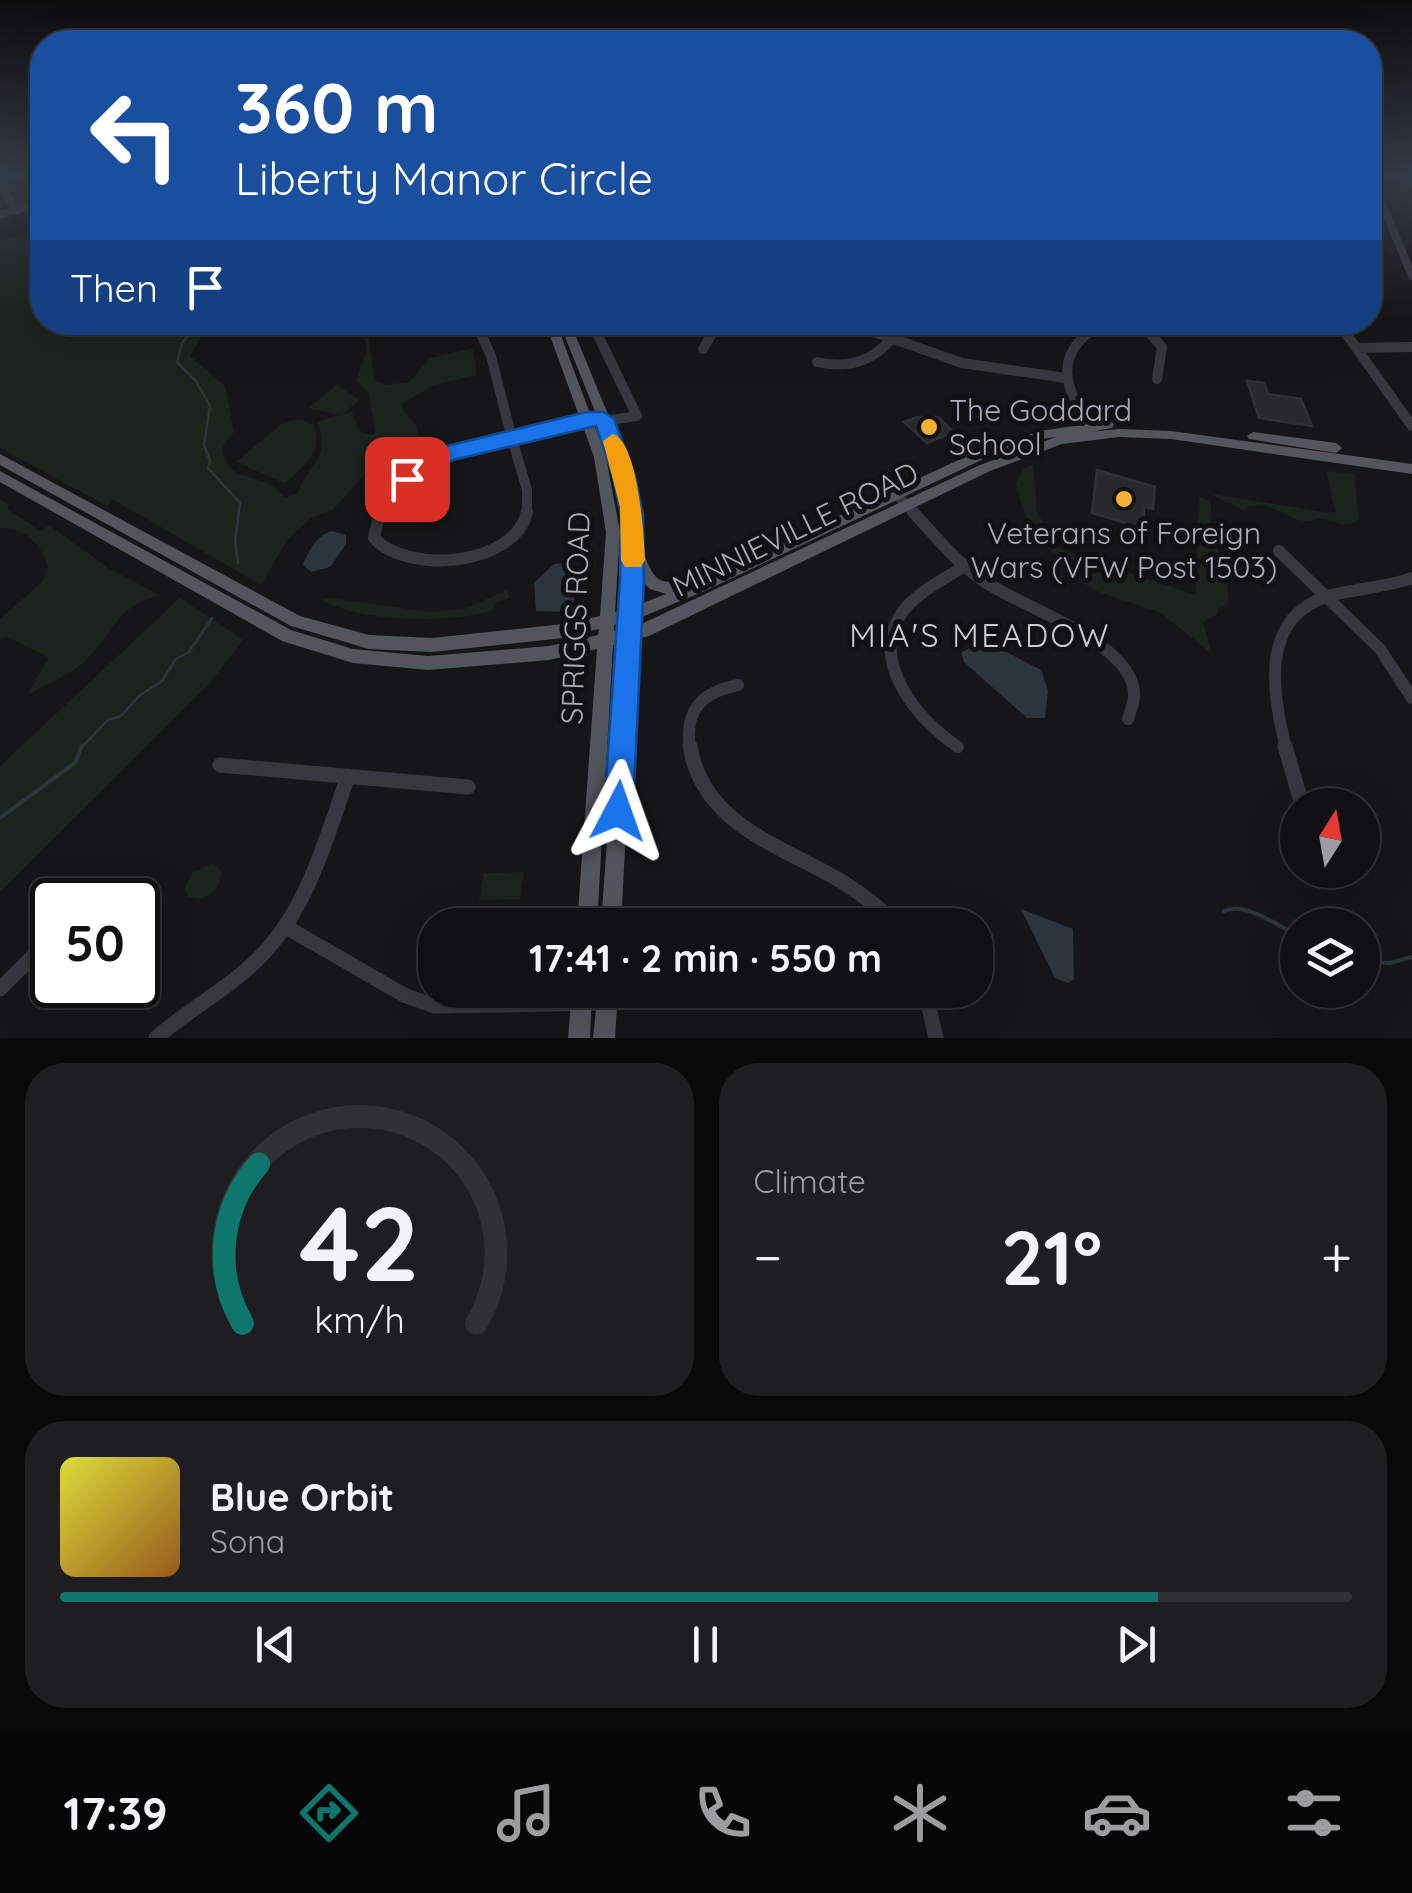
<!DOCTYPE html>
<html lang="en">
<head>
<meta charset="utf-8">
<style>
	:root { --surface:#101012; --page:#1e1e20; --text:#f1f3f6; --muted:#9c9d9f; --line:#303032; --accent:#0f766e }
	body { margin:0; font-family:Quicksand,sans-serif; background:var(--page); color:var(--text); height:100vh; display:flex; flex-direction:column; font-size:38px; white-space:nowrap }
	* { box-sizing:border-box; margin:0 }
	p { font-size:32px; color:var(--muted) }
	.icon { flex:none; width:55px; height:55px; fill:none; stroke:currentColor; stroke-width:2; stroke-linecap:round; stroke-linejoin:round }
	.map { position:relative; height:1038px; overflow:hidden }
	.side { display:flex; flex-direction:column; gap:25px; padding:25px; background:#09090a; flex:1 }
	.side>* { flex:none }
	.guide { position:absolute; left:30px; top:30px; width:1352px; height:305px; border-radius:40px; box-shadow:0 10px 40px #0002,0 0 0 2px var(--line); background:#1a4fa0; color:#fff; overflow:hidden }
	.needle { width:65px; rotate:11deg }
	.buttons { position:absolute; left:1280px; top:788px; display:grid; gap:20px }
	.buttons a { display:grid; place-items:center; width:100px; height:100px; border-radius:50%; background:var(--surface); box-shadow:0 10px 40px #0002,0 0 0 2px var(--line); font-size:50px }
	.speed { position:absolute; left:30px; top:878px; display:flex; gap:20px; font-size:50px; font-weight:700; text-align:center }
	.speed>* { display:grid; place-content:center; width:130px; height:130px; border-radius:50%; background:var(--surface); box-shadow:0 10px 40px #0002,0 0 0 2px var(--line); line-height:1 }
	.speed .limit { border:5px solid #111; border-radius:15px; background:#fff; color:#111 }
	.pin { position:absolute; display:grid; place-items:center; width:85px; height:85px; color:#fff; margin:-42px; border-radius:20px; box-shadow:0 5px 15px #0006 }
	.me { position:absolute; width:110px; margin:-55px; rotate:4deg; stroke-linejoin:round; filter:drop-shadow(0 0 8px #0008) }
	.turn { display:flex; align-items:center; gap:35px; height:210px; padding:0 40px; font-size:45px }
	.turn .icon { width:130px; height:130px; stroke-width:2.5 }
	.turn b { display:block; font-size:70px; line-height:85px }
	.then { display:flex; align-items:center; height:95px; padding:0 40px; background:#0003; gap:20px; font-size:38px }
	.big { font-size:75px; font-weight:700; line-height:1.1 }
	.side .tile { flex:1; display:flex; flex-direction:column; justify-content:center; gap:15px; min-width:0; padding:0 35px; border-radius:40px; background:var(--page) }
	.side .dial { align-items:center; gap:0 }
	.dial svg { height:260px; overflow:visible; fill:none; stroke:var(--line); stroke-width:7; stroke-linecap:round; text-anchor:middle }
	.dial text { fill:var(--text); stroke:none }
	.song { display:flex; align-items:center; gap:30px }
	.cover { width:120px; height:120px; border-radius:15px; background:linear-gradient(135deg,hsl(60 70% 55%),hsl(30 70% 35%)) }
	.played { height:10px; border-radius:5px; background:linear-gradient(90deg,var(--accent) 85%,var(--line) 85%) }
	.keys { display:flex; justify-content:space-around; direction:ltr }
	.heat { display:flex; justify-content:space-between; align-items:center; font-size:55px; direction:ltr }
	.side .tiles { flex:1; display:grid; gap:25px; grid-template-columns:1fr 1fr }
	.tile:last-child { grid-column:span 2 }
	.trip { position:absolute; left:418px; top:908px; width:575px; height:100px; border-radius:40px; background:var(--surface); box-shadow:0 10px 40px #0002,0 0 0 2px var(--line); font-weight:700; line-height:100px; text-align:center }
	.tabs { display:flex; height:160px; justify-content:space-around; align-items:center; background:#060607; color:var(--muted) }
	.tabs .icon { width:70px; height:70px }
	.tabs .active { color:var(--accent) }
	.tabs b { font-size:45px; color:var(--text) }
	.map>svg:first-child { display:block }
	.green { fill:#1c231d }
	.water { fill:#2c353c }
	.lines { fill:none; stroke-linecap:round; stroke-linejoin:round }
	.stream-far1 { stroke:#2c353c; stroke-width:2.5 }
	.stream { stroke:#2c353c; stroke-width:4 }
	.building { fill:#29292c; stroke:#303034; stroke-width:2.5 }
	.minor-far3 { stroke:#37383d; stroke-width:8 }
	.minor-far2 { stroke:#37383d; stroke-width:10 }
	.minor-far1 { stroke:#37383d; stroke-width:12 }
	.minor { stroke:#37383d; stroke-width:15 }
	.major { fill:#53555c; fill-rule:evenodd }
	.route { fill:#1a73e8; stroke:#114b97; stroke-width:2.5 }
	.slow { fill:#f59e0b }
	.poi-dot { fill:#f2b134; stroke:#111113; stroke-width:4 }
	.labels { text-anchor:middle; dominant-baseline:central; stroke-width:10; stroke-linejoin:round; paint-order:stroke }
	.poi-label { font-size:30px; fill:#a8adb8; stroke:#111113; text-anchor:start }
	.street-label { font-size:30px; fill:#a8adb8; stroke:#111113 }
	.neighbourhood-label { font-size:32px; letter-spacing:2.5px; fill:#c9ccd4; stroke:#111113 }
</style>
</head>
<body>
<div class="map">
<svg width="1412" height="1038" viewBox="0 0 1412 1038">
	<rect width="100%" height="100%" fill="#161618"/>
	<path class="green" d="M42 230V322L209 323 190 356 225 386 234 432 223 446C224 480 251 473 272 486 277 489 281 494 285 498L298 493C308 464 332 459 317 422L339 415 308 408 337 385 359 400 343 414 352 412 359 431 373 435 375 430 368 392 356 381 367 350 362 330 365 323H371L368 331 374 380 387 385 409 382 430 358 473 348 477 375 434 385 403 403 402 409 416 425 421 448 407 437 385 438 413 454 406 456 394 450 381 455 333 510 311 518 287 540 261 585 112 499 107 506 0 448V241Z
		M301 419 313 425C325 450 303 468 285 483L236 462 284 422Z
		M1033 465 1037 512 1060 549 1195 595 1199 497 1211 501C1211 511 1210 524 1212 533 1219 556 1230 579 1228 603L1218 608V614L1203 622 1212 654 1161 613 1099 592 1078 580 1040 539 1022 507 1016 483 1024 468Z
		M1326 471 1354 474 1359 519C1344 530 1337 521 1321 519 1315 519 1309 522 1304 521 1282 518 1266 495 1243 510L1211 494 1336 514Z
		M0 499 9 505 7 509 41 531 49 525 108 568 162 596C121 600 113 633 87 659 72 675 46 684 27 695L49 658 6 636 0 641V619L43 581 48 566C41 544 24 527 0 528Z
		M508 590 509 598 494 604 492 611C448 623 362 623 322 600L330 598 430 612 463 609Z
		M180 598 243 640 209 684 0 892V766Z
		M214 863 222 873 217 889 202 899 188 897 185 888 193 872Z
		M524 872 520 899 479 900 484 873Z"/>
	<path class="water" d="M332 531 346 535V544L330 567 311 572 303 565C308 551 317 535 332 531Z
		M554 564 565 563 575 569C579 586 579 602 562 612L536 611 534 583Z
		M983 640 1041 670 1048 691 1045 718H1027L964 662 961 653Z
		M1021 909 1073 929 1074 979 1068 983 1055 978Z"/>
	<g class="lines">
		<path class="stream-far1" d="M200 322 182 343 177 362 196 381 210 406 204 445 210 461 208 468 240 503 235 541 238 563
			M81 748 108 720 121 716 139 696 162 681 176 659 189 652 212 618"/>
		<path class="stream" d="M0 818 75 763 82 746
			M1224 911C1244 901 1277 925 1298 936
			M1362 962 1390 963 1412 957"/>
	</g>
	<path class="building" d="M1247 381 1264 383 1268 394 1301 399 1312 426 1259 418Z
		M917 417H938L954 432 927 443 904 422Z
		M1097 470 1155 487 1153 509 1144 507 1143 528 1092 513Z"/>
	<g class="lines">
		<path class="minor-far3" d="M0 185 16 211
			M1370 194 1383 206 1412 276
			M0 215 42 202
			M476 322 479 327
			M592 322 594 327
			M847 322 861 327
			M1140 322 1144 327
			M1338 322 1342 327
			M715 327 718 322
			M901 327 905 322
			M1096 327 1104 322"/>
		<path class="minor-far2" d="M477 325 491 356 511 435
			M854 325 962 363 1066 378
			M1142 325 1162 347 1157 379
			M1340 325 1412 426
			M1356 348 1412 347
			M703 349 717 325
			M817 362C856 371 881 356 903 325
			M1094 433C1066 392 1049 355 1100 325
			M511 435 527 490V514
			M511 435 637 416 593 325
			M896 494 915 514
			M378 514C409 466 457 446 511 435"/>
		<path class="minor-far1" d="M380 512 374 538C407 575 515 566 527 512
			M913 512C935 536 958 564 985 582 1022 607 1137 644 1134 696 1134 703 1130 712 1128 719
			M1279 551 1380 649 1412 698
			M958 747C919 720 869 664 901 614 915 593 944 580 964 566
			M690 748C684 709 703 692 738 685
			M1286 748C1272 693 1259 617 1329 596 1356 588 1385 588 1412 578"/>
		<path class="minor" d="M690 746C703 825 780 845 841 881 862 894 880 908 897 925
			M1285 746 1302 805
			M220 765 468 787
			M286 927 404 995 434 1006 607 1003
			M0 989 52 937
			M925 990 936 1038
			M156 1038C189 1009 230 988 260 957 308 908 326 839 348 776"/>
		<path class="major" d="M545 322H556L606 457 620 532 615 612 623 610 625 515 609 446 559 322H570L621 446 639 515 638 552 644 554C658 592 664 579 697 582L982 449 1040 431 1108 421 1112 422 1114 425 1112 428 1089 432 1119 429 1171 431 1412 464V474L1171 439 1119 437 1062 444 990 471 649 636 636 639 621 925H601L621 643 613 645 597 925H577L597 649 549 660 428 670 353 663 282 641 0 482V471L291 630 353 649 428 656 549 646 598 635 599 629 563 638 432 652 369 649 291 626 0 465V454L300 616 369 635 432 638 563 624 600 616 606 532 594 457ZM1056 437 980 465 637 626V619L707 590 992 455 1041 439ZM638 577 650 589 666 594 638 605ZM622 623 621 629 614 631V625Z
			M1253 432 1336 443 1342 448 1336 453 1249 439 1247 436Z
			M572 990H592L590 1038H568Z
			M598 990H618L615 1038H593Z"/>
	</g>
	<linearGradient id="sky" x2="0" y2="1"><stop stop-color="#0c0c0d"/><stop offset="0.55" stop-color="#363c48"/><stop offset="1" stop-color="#363c48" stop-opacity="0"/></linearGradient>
	<rect width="1412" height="321" fill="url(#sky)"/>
	<path class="route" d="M586 412H604L614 419 635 476 643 515 644 579 633 811 629 822 618 826 608 822 604 811 620 579 621 515 613 476 596 426 453 460 407 487 396 479 439 448Z"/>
	<path class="slow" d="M613 434C638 442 644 535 645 560L641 567H625L621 560 620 507 603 441Z"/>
	<g class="poi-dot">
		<circle cx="929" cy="427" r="10"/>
		<circle cx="1124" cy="499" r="10"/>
	</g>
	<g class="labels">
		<g class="poi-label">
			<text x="949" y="410">The Goddard<tspan x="949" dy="34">School</tspan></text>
			<text x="1124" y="533" text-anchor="middle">Veterans of Foreign<tspan x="1124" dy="34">Wars (VFW Post 1503)</tspan></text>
		</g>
		<g class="street-label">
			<text transform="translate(795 529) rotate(-26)">MINNIEVILLE ROAD</text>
			<text transform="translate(575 618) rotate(-88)">SPRIGGS ROAD</text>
		</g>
		<g class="neighbourhood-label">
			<text x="980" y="635">MIA'S MEADOW</text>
		</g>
	</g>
</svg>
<div class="buttons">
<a><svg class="needle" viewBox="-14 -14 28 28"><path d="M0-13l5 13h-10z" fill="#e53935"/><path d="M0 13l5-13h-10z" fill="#9c9d9f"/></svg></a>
<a><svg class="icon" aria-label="layers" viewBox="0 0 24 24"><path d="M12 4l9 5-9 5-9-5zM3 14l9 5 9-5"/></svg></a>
</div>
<div class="speed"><div class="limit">50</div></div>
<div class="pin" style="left:407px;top:479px;background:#d93025"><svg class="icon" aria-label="arrive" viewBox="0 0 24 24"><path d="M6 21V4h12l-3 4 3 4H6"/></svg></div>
<svg class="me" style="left:618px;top:811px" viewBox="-20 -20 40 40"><path d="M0-17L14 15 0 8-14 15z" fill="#1a73e8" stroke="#fff" stroke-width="4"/></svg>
<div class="trip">17:41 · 2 min · 550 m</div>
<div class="guide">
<div class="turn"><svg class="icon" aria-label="left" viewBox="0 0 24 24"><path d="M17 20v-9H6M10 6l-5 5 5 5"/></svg><div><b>360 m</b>Liberty Manor Circle</div></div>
<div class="then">Then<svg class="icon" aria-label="arrive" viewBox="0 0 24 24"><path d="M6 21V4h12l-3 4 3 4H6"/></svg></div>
</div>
</div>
<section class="side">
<div class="tiles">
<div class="tile dial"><svg viewBox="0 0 100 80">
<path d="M14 69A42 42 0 1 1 86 69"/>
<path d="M14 69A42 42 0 0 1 19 20" stroke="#0f766e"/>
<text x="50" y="56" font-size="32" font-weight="700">42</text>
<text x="50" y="72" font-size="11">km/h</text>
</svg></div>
<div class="tile"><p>Climate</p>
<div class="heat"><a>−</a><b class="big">21°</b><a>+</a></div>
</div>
<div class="tile">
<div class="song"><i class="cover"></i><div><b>Blue Orbit</b><p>Sona</p></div></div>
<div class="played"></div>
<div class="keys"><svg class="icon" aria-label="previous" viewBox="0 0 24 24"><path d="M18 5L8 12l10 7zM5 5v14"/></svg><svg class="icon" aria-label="pause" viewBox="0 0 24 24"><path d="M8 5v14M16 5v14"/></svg><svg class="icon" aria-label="next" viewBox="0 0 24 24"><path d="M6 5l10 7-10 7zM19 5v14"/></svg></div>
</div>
</div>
</section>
<nav class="tabs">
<b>17:39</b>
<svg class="icon active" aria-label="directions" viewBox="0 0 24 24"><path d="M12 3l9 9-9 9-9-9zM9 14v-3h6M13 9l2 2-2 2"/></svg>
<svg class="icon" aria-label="music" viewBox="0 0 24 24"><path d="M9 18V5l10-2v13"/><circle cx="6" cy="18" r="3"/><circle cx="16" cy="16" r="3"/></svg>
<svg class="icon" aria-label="phone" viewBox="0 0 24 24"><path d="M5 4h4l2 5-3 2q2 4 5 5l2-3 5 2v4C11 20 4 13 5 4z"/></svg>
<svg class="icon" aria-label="climate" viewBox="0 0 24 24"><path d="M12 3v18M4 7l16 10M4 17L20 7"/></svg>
<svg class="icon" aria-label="car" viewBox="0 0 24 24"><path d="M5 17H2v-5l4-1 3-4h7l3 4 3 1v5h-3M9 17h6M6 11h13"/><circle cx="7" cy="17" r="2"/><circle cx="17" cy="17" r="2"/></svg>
<svg class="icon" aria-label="filters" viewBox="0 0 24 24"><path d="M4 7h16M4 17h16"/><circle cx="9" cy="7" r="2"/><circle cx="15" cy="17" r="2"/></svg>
</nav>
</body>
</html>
